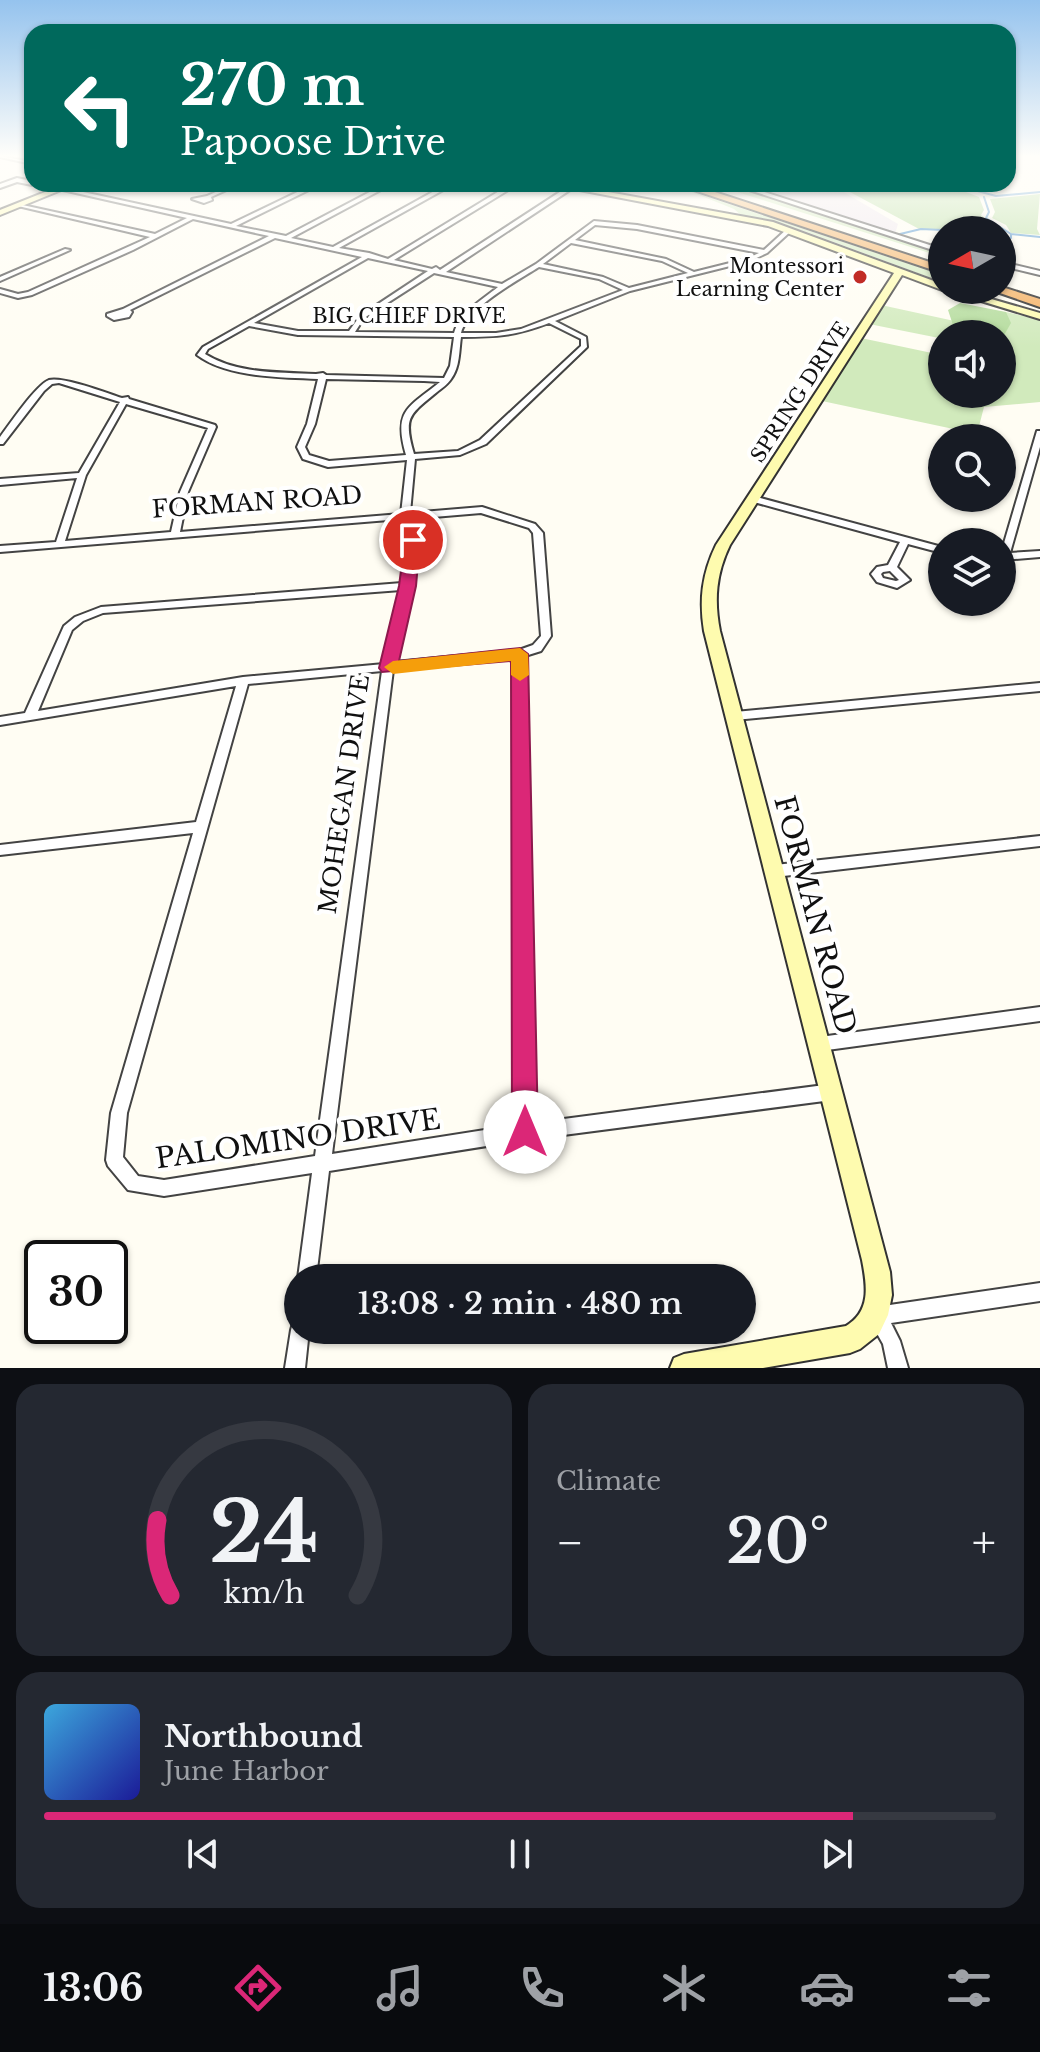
<!DOCTYPE html>
<html lang="en">
<head>
<meta charset="utf-8">
<style>
	:root { --surface:#171b24; --page:#242831; --text:#f1f3f6; --muted:#9ea1a6; --line:#363941; --accent:#db2777 }
	body { margin:0; font-family:"Libre Baskerville",serif; background:var(--page); color:var(--text); height:100vh; display:flex; flex-direction:column; font-size:30px; white-space:nowrap }
	* { box-sizing:border-box; margin:0 }
	p { font-size:26px; color:var(--muted) }
	.icon { flex:none; width:44px; height:44px; fill:none; stroke:currentColor; stroke-width:2; stroke-linecap:round; stroke-linejoin:round }
	.map { position:relative; height:1368px; overflow:hidden }
	.side { display:flex; flex-direction:column; gap:16px; padding:16px; background:#0d0f14; flex:1 }
	.side>* { flex:none }
	.banner { position:absolute; left:24px; top:24px; width:992px; height:168px; border-radius:24px; box-shadow:0 2px 6px #0004; background:#00695c; color:#fff; overflow:hidden }
	.needle { width:52px; rotate:261deg }
	.tools { position:absolute; left:928px; top:216px; display:grid; gap:16px }
	.tools a { display:grid; place-items:center; width:88px; height:88px; border-radius:50%; background:var(--surface); box-shadow:0 2px 6px #0004; font-size:40px }
	.speed { position:absolute; left:24px; top:1240px; display:flex; gap:16px; font-size:40px; font-weight:700; text-align:center }
	.speed>* { display:grid; place-content:center; width:104px; height:104px; border-radius:50%; background:var(--surface); box-shadow:0 2px 6px #0004; line-height:1 }
	.speed .limit { border:4px solid #111; border-radius:12px; background:#fff; color:#111 }
	.pin { position:absolute; display:grid; place-items:center; width:68px; height:68px; color:#fff; margin:-34px; border:4px solid #fff; border-radius:50%; box-shadow:0 2px 8px #0007 }
	.me { position:absolute; width:88px; margin:-44px; rotate:0deg; stroke-linejoin:round; filter:drop-shadow(0 0 6px #0008) }
	.turn { display:flex; align-items:center; gap:28px; height:168px; padding:0 24px; font-size:36px }
	.turn .icon { width:104px; height:104px; stroke-width:2.5 }
	.turn b { display:block; font-size:56px; line-height:68px }
	.big { font-size:60px; font-weight:600; line-height:1.1 }
	.side .widget { flex:1; display:flex; flex-direction:column; justify-content:center; gap:12px; min-width:0; padding:0 28px; border-radius:24px; background:var(--page) }
	.side .dial { align-items:center; gap:0 }
	.dial svg { height:208px; overflow:visible; fill:none; stroke:var(--line); stroke-width:7; stroke-linecap:round; text-anchor:middle }
	.dial text { fill:var(--text); stroke:none }
	.song { display:flex; align-items:center; gap:24px }
	.cover { width:96px; height:96px; border-radius:12px; background:linear-gradient(135deg,hsl(200 70% 55%),hsl(240 70% 35%)) }
	.played { height:8px; border-radius:4px; background:linear-gradient(90deg,var(--accent) 85%,var(--line) 85%) }
	.keys { display:flex; justify-content:space-around; direction:ltr }
	.heat { display:flex; justify-content:space-between; align-items:center; font-size:44px; direction:ltr }
	.side .tiles { flex:1; display:grid; gap:16px; grid-template-columns:1fr 1fr }
	.widget:last-child { grid-column:span 2 }
	.trip { position:absolute; left:284px; top:1264px; width:472px; height:80px; border-radius:40px; background:var(--surface); box-shadow:0 2px 6px #0004; font-weight:600; line-height:80px; text-align:center }
	.dock { display:flex; height:128px; justify-content:space-around; align-items:center; background:#090b0e; color:var(--muted) }
	.dock .icon { width:56px; height:56px }
	.dock .active { color:var(--accent) }
	.dock b { font-size:36px; color:var(--text) }
	.map>svg:first-child { display:block }
	.industrial { fill:#eee5ee }
	.green { fill:#d1eabc; fill-rule:evenodd }
	.forest { fill:#b3db9b }
	.lines { fill:none; stroke-linecap:round; stroke-linejoin:round }
	.stream { stroke:#3f8acd; stroke-width:2 }
	.street-casing { stroke:#434343; stroke-width:4 }
	.secondary-casing { stroke:#323232; stroke-width:4 }
	.highway-casing { stroke:#212121; stroke-width:4 }
	.street { fill:#fff; fill-rule:evenodd }
	.secondary { fill:#fefbaf; fill-rule:evenodd }
	.highway { fill:#f3ad5d; fill-rule:evenodd }
	.route { fill:#db2777; stroke:#8e194d; stroke-width:2 }
	.slow { fill:#f59e0b }
	.poi-dot { fill:#c12c27; stroke:#fff; stroke-width:3 }
	.labels { text-anchor:middle; dominant-baseline:central; stroke-width:8; stroke-linejoin:round; paint-order:stroke }
	.far-poi-label { font-size:20px; fill:#101010; stroke:#fff; text-anchor:end }
	.far-street-label { font-size:20px; fill:#101010; stroke:#fff }
	.street-label { font-size:24px; fill:#101010; stroke:#fff }
	.near-street-label { font-size:28px; fill:#101010; stroke:#fff }
</style>
</head>
<body>
<div class="map">
<svg width="1040" height="1368" viewBox="0 0 1040 1368">
	<rect width="100%" height="100%" fill="#fffdf3"/>
	<path class="industrial" d="M737 184H830L898 224 895 234Z"/>
	<path class="green" d="M712 184H727L942 253V257Z
		M684 189 942 275V282L804 231 741 215 734 209Z
		M881 305 1005 332 1006 312 1040 320V402L984 407 977 434 822 401 861 338 932 353 939 338 869 324ZM942 334H1002V394H942Z"/>
	<path class="forest" d="M848 184H945L979 197 984 210 981 215 1000 230H921L848 191 845 186Z
		M1040 194 1037 229 1040 235 1011 233 1006 225 992 218 995 212 990 199Z
		M960 303 1006 312 1011 323 1003 337 1007 343 1002 341V334H978L954 328 948 310Z"/>
	<g class="lines">
		<path class="stream" d="M952 184 996 196 1040 192
			M984 197 989 212 986 218 1011 234 1040 237
			M900 234 921 229 942 230
			M1002 238H1011V234"/>
		<defs>
			<path id="street" d="M0 156 32 162V164L0 157Z
				M17 178 32 181V184H34L32 185 17 182 0 188V184Z
				M36 184H46L231 224 314 184H321L236 226 286 236 385 184H392L291 238 333 247 447 184H454L339 248 369 253 388 259 511 184H518L394 260 432 269 436 267 440 270 569 186H573V188L446 272 502 284 536 264 594 221 637 225 764 250 787 229H791V231L767 253 750 261 630 291 555 321 586 337 587 347 486 444 460 455 415 459 410 513 482 507 535 524 543 533 551 636 541 651 525 656 533 1123 832 1084 838 1086 840 1092 838 1098 832 1100 525 1140 329 1171 316 1278H298L312 1173 164 1196 128 1190 108 1166 106 1160 111 1113 193 833 0 855V845L196 822 236 686 0 725V717L25 713 64 626 75 617 101 607 402 583 408 540 401 519 0 552V546L56 542 77 478 0 485V479L79 473 120 402 59 383 52 384 44 391 3 444H0V437C10 424 36 385 49 380 62 376 107 393 122 398L128 397 129 399 215 425 216 427 188 492 180 532 401 514 407 460 328 467 303 459 297 447 307 424 318 379C281 377 228 378 197 355L203 347 362 257 275 238 130 310 132 312 129 317 114 320 107 316V314L123 309 269 236 193 219 133 250 32 295 18 298 0 293V289L18 294 28 292 150 237 18 206V204L155 234 187 218ZM595 225 637 229 759 253 746 259 694 272 666 259 575 240ZM571 243 662 261 688 273 629 288 603 277 543 264ZM368 258 428 271 360 316 349 331H298L254 323ZM539 267 599 279 623 290 521 329 496 333H461C467 308 518 280 539 267ZM434 273 498 287C482 300 460 312 454 333L355 332 364 318ZM549 323 581 339V346L480 440 458 451 414 454C403 417 409 415 437 392 442 388 448 384 451 379 460 367 459 351 461 337 497 337 515 336 549 323ZM249 326 298 335 454 337 450 366 444 378 326 375 323 373 316 374C279 372 237 374 205 354L208 349ZM326 379 424 381 440 382C408 408 393 410 406 455L329 461 309 455 305 447 315 424ZM126 404 208 428 180 492 171 532 65 541 86 475ZM481 513 529 528 533 533 541 636 533 645 519 650 395 662 412 586 418 540 410 519ZM401 590 384 664 243 677 38 711 72 630 83 621 103 613ZM515 658 517 1125 332 1154 393 670ZM382 671 315 1156 164 1180 138 1176 123 1157 127 1113 248 684Z
				M233 184H240L211 197 212 200 204 203 192 199 207 196Z
				M731 184H739L942 249V253Z
				M65 249 70 250 0 281V277Z
				M1002 262 1040 271V275L1002 266Z
				M1037 431H1040V447L1010 553 1040 551V557L1002 560V550Z
				M753 496 942 547V553L908 544 897 567 910 580 897 588 877 582 871 574 877 567 888 565 900 542 750 501 749 499ZM890 571 899 580 896 581 883 578 881 574 883 572Z
				M1040 683V691L735 720 731 719 729 716 731 713 735 712Z
				M1040 836V846L775 877 770 875 768 871 770 867 775 865Z
				M1040 1007V1021L820 1051 815 1049 812 1044 815 1039 820 1037Z
				M1040 1283V1301L891 1323 900 1341 908 1368H888L883 1344 867 1316 869 1309 876 1307Z
				M298 1322V1330H309L305 1368H285L291 1330 293 1323Z"/>
			<path id="secondary" d="M65 184H76L0 215V210Z
				M548 184H564L773 222 942 284V290L902 275 730 545C716 574 714 600 720 631L890 1272 892 1295 888 1315 879 1334 860 1349 850 1353 763 1368H670L674 1358 684 1354 846 1326C871 1311 867 1286 862 1260L704 631C699 600 702 574 716 545L894 273 768 226Z
				M945 290H960L1040 313V319Z"/>
			<path id="highway" d="M676 184H690L942 266V273Z
				M1002 287 1040 299V307L997 292 995 290H1002Z"/>
		</defs>
		<use href="#street" class="street-casing"/>
		<use href="#secondary" class="secondary-casing"/>
		<use href="#highway" class="highway-casing"/>
		<use href="#street" class="street"/>
		<use href="#secondary" class="secondary"/>
		<use href="#highway" class="highway"/>
	</g>
	<linearGradient id="sky" x2="0" y2="1"><stop stop-color="#95c3ee"/><stop offset="0.45" stop-color="#fffefa"/><stop offset="1" stop-color="#fffefa" stop-opacity="0"/></linearGradient>
	<rect width="1040" height="347" fill="url(#sky)"/>
	<path class="route" d="M413 536 420 540 416 586 399 661 520 648 528 654 538 1132 535 1142 525 1146 515 1142 512 1132 511 661 382 672 379 668 399 586 405 540Z"/>
	<path class="slow" d="M520 648 528 654 529 675 520 681 511 675V661L393 674 384 667 393 661Z"/>
	<circle class="poi-dot" cx="860" cy="277" r="8"/>
	<g class="labels">
		<g class="far-poi-label">
			<text x="844" y="266">Montessori<tspan x="844" dy="23">Learning Center</tspan></text>
		</g>
		<g class="far-street-label">
			<text x="409" y="316">BIG CHIEF DRIVE</text>
			<text transform="translate(800 392) rotate(-57)">SPRING DRIVE</text>
		</g>
		<g class="street-label">
			<text transform="translate(257 502) rotate(-4)">FORMAN ROAD</text>
			<text transform="translate(344 794) rotate(-82)">MOHEGAN DRIVE</text>
		</g>
		<g class="near-street-label">
			<text transform="translate(815 915) rotate(75)">FORMAN ROAD</text>
			<text transform="translate(298 1139) rotate(-8)">PALOMINO DRIVE</text>
		</g>
	</g>
</svg>
<div class="tools">
<a><svg class="needle" viewBox="-14 -14 28 28"><path d="M0-13l5 13h-10z" fill="#e53935"/><path d="M0 13l5-13h-10z" fill="#9ea1a6"/></svg></a>
<a><svg class="icon" aria-label="sound" viewBox="0 0 24 24"><path d="M4 9h4l5-4v14l-5-4H4zM17 9q2 3 0 6"/></svg></a>
<a><svg class="icon" aria-label="search" viewBox="0 0 24 24"><circle cx="10" cy="10" r="6"/><path d="M15 15l6 6"/></svg></a>
<a><svg class="icon" aria-label="layers" viewBox="0 0 24 24"><path d="M12 4l9 5-9 5-9-5zM3 14l9 5 9-5"/></svg></a>
</div>
<div class="speed"><div class="limit">30</div></div>
<div class="pin" style="left:413px;top:540px;background:#d93025"><svg class="icon" aria-label="arrive" viewBox="0 0 24 24"><path d="M6 21V4h12l-3 4 3 4H6"/></svg></div>
<svg class="me" style="left:525px;top:1132px" viewBox="-20 -20 40 40"><circle r="19" fill="#fff"/><path d="M0-13L10 11 0 6-10 11z" fill="#db2777"/></svg>
<div class="trip">13:08 · 2 min · 480 m</div>
<div class="banner">
<div class="turn"><svg class="icon" aria-label="left" viewBox="0 0 24 24"><path d="M17 20v-9H6M10 6l-5 5 5 5"/></svg><div><b>270 m</b>Papoose Drive</div></div>
</div>
</div>
<section class="side">
<div class="tiles">
<div class="widget dial"><svg viewBox="0 0 100 80">
<path d="M14 69A42 42 0 1 1 86 69"/>
<path d="M14 69A42 42 0 0 1 9 40" stroke="#db2777"/>
<text x="50" y="56" font-size="32" font-weight="700">24</text>
<text x="50" y="72" font-size="11">km/h</text>
</svg></div>
<div class="widget"><p>Climate</p>
<div class="heat"><a>−</a><b class="big">20°</b><a>+</a></div>
</div>
<div class="widget">
<div class="song"><i class="cover"></i><div><b>Northbound</b><p>June Harbor</p></div></div>
<div class="played"></div>
<div class="keys"><svg class="icon" aria-label="previous" viewBox="0 0 24 24"><path d="M18 5L8 12l10 7zM5 5v14"/></svg><svg class="icon" aria-label="pause" viewBox="0 0 24 24"><path d="M8 5v14M16 5v14"/></svg><svg class="icon" aria-label="next" viewBox="0 0 24 24"><path d="M6 5l10 7-10 7zM19 5v14"/></svg></div>
</div>
</div>
</section>
<nav class="dock">
<b>13:06</b>
<svg class="icon active" aria-label="directions" viewBox="0 0 24 24"><path d="M12 3l9 9-9 9-9-9zM9 14v-3h6M13 9l2 2-2 2"/></svg>
<svg class="icon" aria-label="music" viewBox="0 0 24 24"><path d="M9 18V5l10-2v13"/><circle cx="6" cy="18" r="3"/><circle cx="16" cy="16" r="3"/></svg>
<svg class="icon" aria-label="phone" viewBox="0 0 24 24"><path d="M5 4h4l2 5-3 2q2 4 5 5l2-3 5 2v4C11 20 4 13 5 4z"/></svg>
<svg class="icon" aria-label="climate" viewBox="0 0 24 24"><path d="M12 3v18M4 7l16 10M4 17L20 7"/></svg>
<svg class="icon" aria-label="car" viewBox="0 0 24 24"><path d="M5 17H2v-5l4-1 3-4h7l3 4 3 1v5h-3M9 17h6M6 11h13"/><circle cx="7" cy="17" r="2"/><circle cx="17" cy="17" r="2"/></svg>
<svg class="icon" aria-label="filters" viewBox="0 0 24 24"><path d="M4 7h16M4 17h16"/><circle cx="9" cy="7" r="2"/><circle cx="15" cy="17" r="2"/></svg>
</nav>
</body>
</html>
